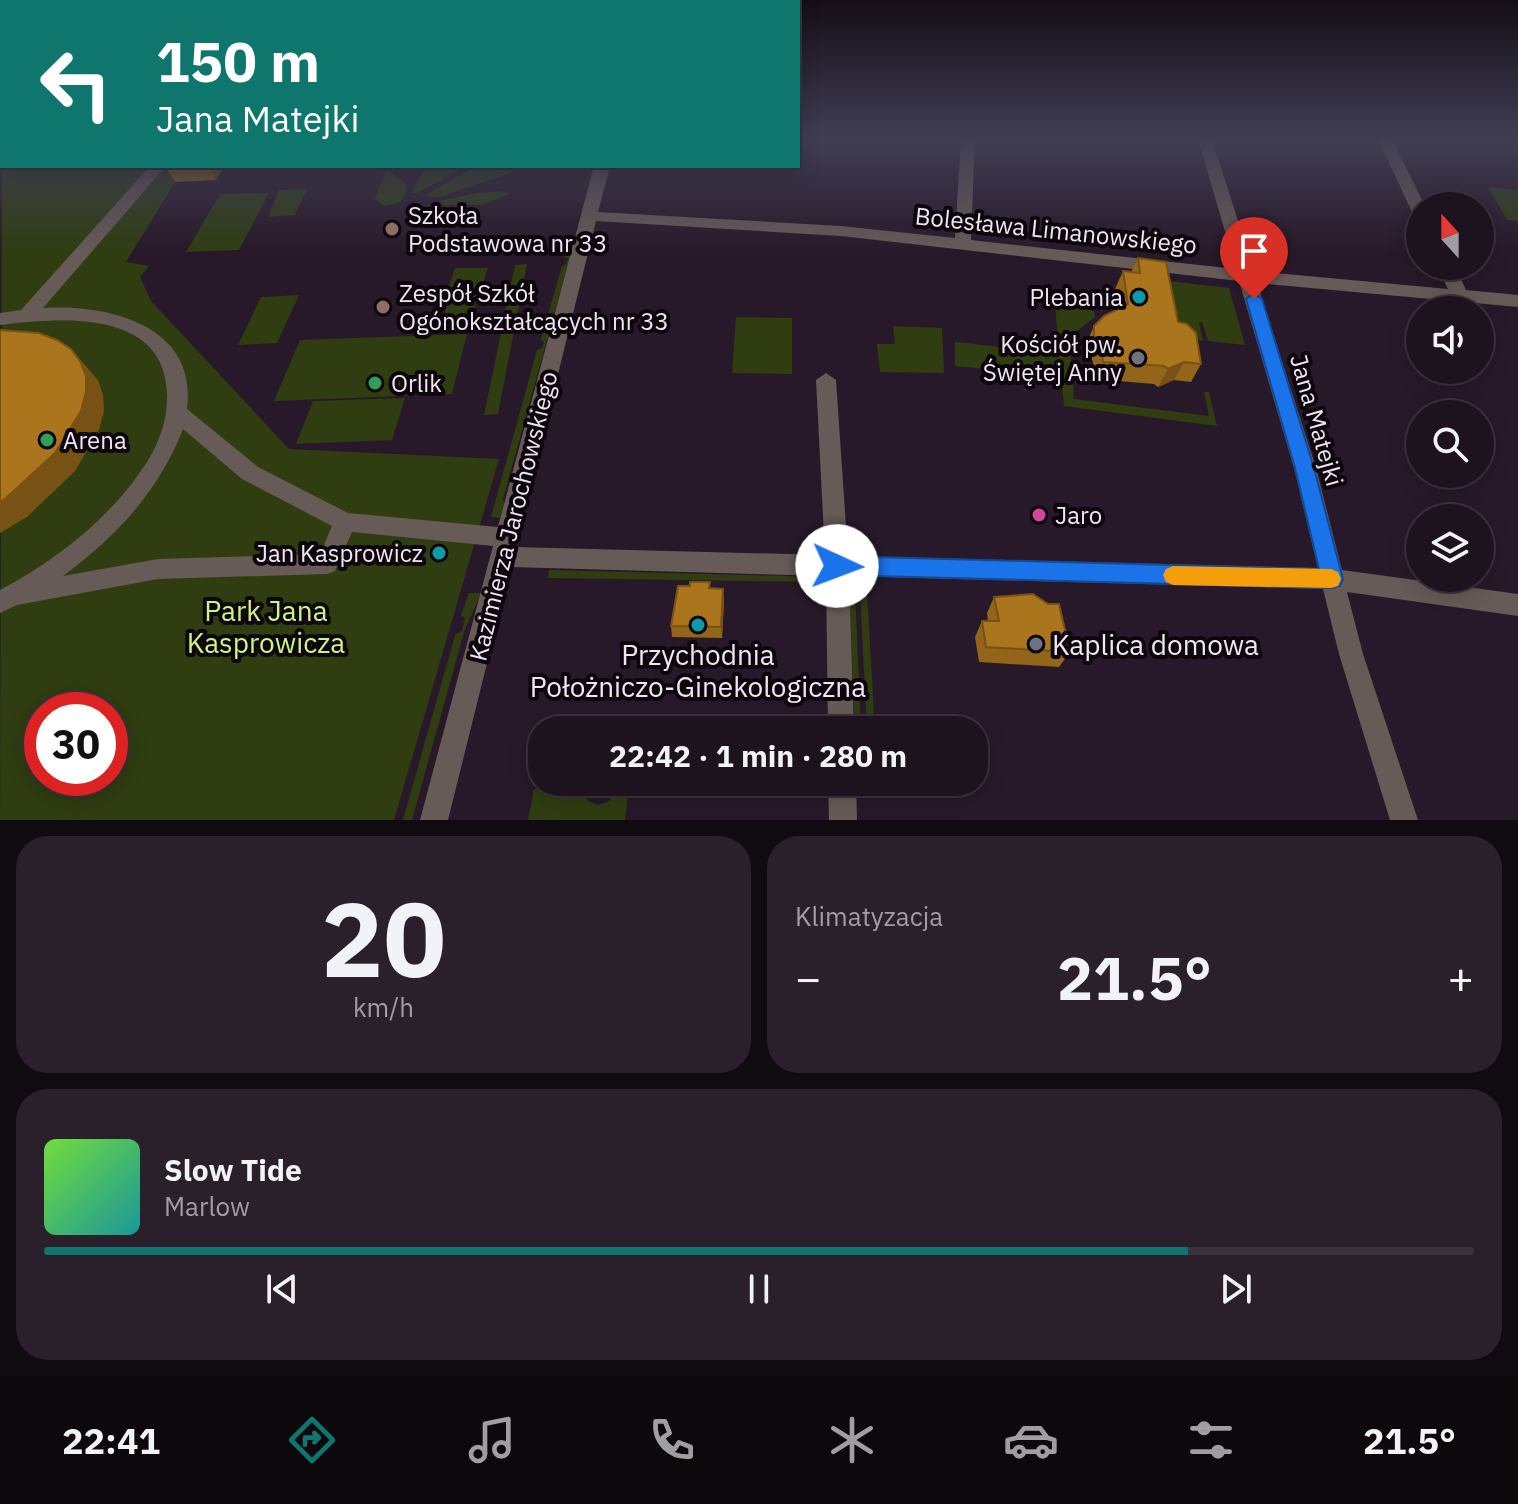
<!DOCTYPE html>
<html lang="pl">
<head>
<meta charset="utf-8">
<style>
	:root { --surface:#1d131f; --page:#2a202c; --text:#f1f3f6; --muted:#a09ea4; --line:#3b323d; --accent:#0f766e }
	body { margin:0; font-family:"IBM Plex Sans",sans-serif; background:var(--page); color:var(--text); height:100vh; display:flex; flex-direction:column; font-size:30px; white-space:nowrap }
	* { box-sizing:border-box; margin:0 }
	p { font-size:26px; color:var(--muted) }
	.icon { flex:none; width:44px; height:44px; fill:none; stroke:currentColor; stroke-width:2; stroke-linecap:round; stroke-linejoin:round }
	.map { position:relative; height:820px; overflow:hidden }
	.drawer { display:flex; flex-direction:column; gap:16px; padding:16px; background:#100a11; flex:1 }
	.drawer>* { flex:none }
	.banner { position:absolute; left:0px; top:0px; width:800px; height:168px; box-shadow:0 4px 20px #0003,0 0 0 2px var(--line); background:#0f766e; color:#fff; overflow:hidden }
	.needle { width:52px; rotate:339deg }
	.controls { position:absolute; left:1406px; top:192px; display:grid; gap:16px }
	.controls a { display:grid; place-items:center; width:88px; height:88px; border-radius:50%; background:var(--surface); box-shadow:0 4px 20px #0003,0 0 0 2px var(--line); font-size:40px }
	.speed { position:absolute; left:24px; top:692px; display:flex; gap:16px; font-size:40px; font-weight:700; text-align:center }
	.speed>* { display:grid; place-content:center; width:104px; height:104px; border-radius:50%; background:var(--surface); box-shadow:0 4px 20px #0003,0 0 0 2px var(--line); line-height:1 }
	.speed .limit { border:12px solid #d22; background:#fff; color:#111 }
	.pin { position:absolute; display:grid; place-items:center; width:68px; height:68px; color:#fff; margin:-82px -34px; border-radius:50% 50% 50% 0; rotate:-45deg; box-shadow:0 0 8px #0007 }
	.pin .icon { rotate:45deg }
	.me { position:absolute; width:88px; margin:-44px; rotate:92deg; stroke-linejoin:round; filter:drop-shadow(0 0 6px #0008) }
	.turn { display:flex; align-items:center; gap:28px; height:168px; padding:0 24px; font-size:36px }
	.turn .icon { width:104px; height:104px; stroke-width:2.5 }
	.turn b { display:block; font-size:56px; line-height:68px }
	.big { font-size:60px; font-weight:700; line-height:1.1 }
	.drawer .widget { flex:1; display:flex; flex-direction:column; justify-content:center; gap:12px; min-width:0; padding:0 28px; border-radius:32px; background:var(--page) }
	.drawer .dial { align-items:center; gap:0 }
	.dial b { font-size:104px; line-height:1 }
	.song { display:flex; align-items:center; gap:24px }
	.cover { width:96px; height:96px; border-radius:12px; background:linear-gradient(135deg,hsl(100 70% 55%),hsl(180 70% 35%)) }
	.played { height:8px; border-radius:4px; background:linear-gradient(90deg,var(--accent) 80%,var(--line) 80%) }
	.keys { display:flex; justify-content:space-around; direction:ltr }
	.heat { display:flex; justify-content:space-between; align-items:center; font-size:44px; direction:ltr }
	.drawer .tiles { flex:1; display:grid; gap:16px; grid-template-columns:1fr 1fr }
	.widget:last-child { grid-column:span 2 }
	.trip { position:absolute; left:528px; top:716px; width:460px; height:80px; border-radius:32px; background:var(--surface); box-shadow:0 4px 20px #0003,0 0 0 2px var(--line); font-weight:700; line-height:80px; text-align:center }
	.dock { display:flex; height:128px; justify-content:space-around; align-items:center; background:#0c080c; color:var(--muted) }
	.dock .icon { width:56px; height:56px }
	.dock .on { color:var(--accent) }
	.dock b { font-size:36px; color:var(--text) }
	.map>svg:first-child { display:block }
	.green { fill:#2f3d11; fill-rule:evenodd }
	.lines { fill:none; stroke-linecap:round; stroke-linejoin:round }
	.minor { fill:#675b57; fill-rule:evenodd }
	.wall { fill:#926519 }
	.shaded-wall { fill:#775214 }
	.building { fill:#aa751d; stroke:#775214; stroke-width:2 }
	.route { fill:#1a73e8; stroke:#114b97; stroke-width:2 }
	.slow { fill:#f59e0b }
	.education-dot { fill:#8d6e63; stroke:#0d070d; stroke-width:3 }
	.culture-dot { fill:#0f9aa8; stroke:#0d070d; stroke-width:3 }
	.worship-dot { fill:#6b7280; stroke:#0d070d; stroke-width:3 }
	.leisure-dot { fill:#2e9e5b; stroke:#0d070d; stroke-width:3 }
	.hotel-dot { fill:#d1479c; stroke:#0d070d; stroke-width:3 }
	.labels { text-anchor:middle; dominant-baseline:central; stroke-width:8; stroke-linejoin:round; paint-order:stroke }
	.poi-label { font-size:24px; fill:#f0e6f2; stroke:#0d070d; text-anchor:start }
	.street-label { font-size:24px; fill:#f0e6f2; stroke:#0d070d }
	.near-park-label { font-size:28px; fill:#cef482; stroke:#0d070d }
	.near-poi-label { font-size:28px; fill:#f0e6f2; stroke:#0d070d; text-anchor:start }
</style>
</head>
<body>
<div class="map">
<svg width="1518" height="820" viewBox="0 0 1518 820">
	<rect width="100%" height="100%" fill="#271929"/>
	<path class="green" d="M2 162V166H185L126 262 149 266 140 277 151 301 289 449 499 459 394 820H0ZM42 710H110V778H42Z
		M433 166H468L417 193H411L423 172Z
		M476 166 514 169 511 173 440 197 424 196Z
		M389 171 406 184 405 195 399 203 384 206 375 199 385 172Z
		M1488 187 1518 190V221L1507 220Z
		M307 189 295 215 268 217 279 190Z
		M504 191 510 194 482 205H443L439 201 476 193Z
		M269 193 239 250 186 252 220 194Z
		M571 235H576L503 499 505 506 502 518 491 517 537 350 542 348 544 342 541 339 562 266 566 264 568 259 564 257Z
		M527 264 498 414 484 415 515 265Z
		M455 268H488L481 289 448 290Z
		M1158 280 1229 288 1245 345 1208 341 1202 322 1199 323 1203 341 1199 340 1169 320Z
		M299 295 277 343 238 345 261 297Z
		M478 295 469 330 439 331 450 296Z
		M1055 304 1090 308 1094 312 1095 317 1069 337 1074 399 1209 416 1204 392H1209L1217 426 1064 406 1061 376 955 366V342L1059 353Z
		M736 317 792 318V374L732 373Z
		M893 326 942 328 944 373 880 372 877 344H895Z
		M467 334 452 394 274 401 300 340Z
		M405 398 392 440 296 444 313 401Z
		M549 570 788 576 809 577 817 582 548 578Z
		M849 591 855 592 861 730H855Z
		M860 592H867L875 730H867Z
		M469 593H481L464 632 412 820H403L455 635 462 631 465 619 461 615Z
		M534 789 585 791 588 801 598 805 609 801 615 792 628 793 625 820H528Z"/>
	<g class="lines">
		<path class="minor" d="M961 139H975L971 240 1236 269 1198 139H1212L1254 271 1448 289 1437 266H1455L1466 290 1518 295V307L1257 283 1316 468 1342 570 1518 594V616L1347 592 1363 654 1418 820H1390L1339 654 1323 589 849 576 854 730H828L826 576 511 567 448 820H420L493 546 352 532 335 571 327 574 158 579 17 605 0 613V590C55 561 108 520 143 468 158 447 168 420 167 394 165 308 59 318 0 325V313L21 310 150 166H166L43 308C108 304 198 325 187 409L258 467 348 513 498 527 594 166H610L598 212 841 226 955 238ZM596 221 841 236 1239 281 1294 468 1318 568 848 556 836 380 826 373 816 380 825 555 515 547ZM183 429 242 479 332 526 320 554 158 559 63 576C116 537 159 491 183 429Z
			M1378 139H1392L1425 206H1420V217L1412 212Z
			M828 782H856L857 820H829Z"/>
	</g>
	<path class="wall" d="M224 166 216 180 175 182 167 169Z
		M1138 258 1178 322 1201 364 1191 382 1174 380 1158 387 1154 384 1095 379 1093 361 1087 356 1086 344 1094 326 1118 309 1115 289 1123 271 1131 272Z
		M710 582V588L724 600 722 638 672 637 671 626 690 586Z
		M994 597 1070 652 1059 667 979 662 975 637 982 621H988L987 613Z"/>
	<path class="shaded-wall" d="M209 166H224L216 180 208 167Z
		M71 349 98 380 103 395 104 411 99 430 75 471 27 517 0 533V502Z
		M1184 362 1174 380 1158 387 1168 369Z
		M723 589 724 600 722 638 721 627Z"/>
	<path class="building" d="M169 166H209L208 167 167 169Z
		M1138 258 1166 262 1178 322 1187 324 1196 333 1201 364 1184 362 1168 369 1164 366 1103 362 1101 344 1094 338V326L1104 316 1128 304 1123 271 1140 273Z
		M0 330 39 333 57 340 71 349 80 361 86 376V392L81 411 55 453 5 499 0 502Z
		M690 582H710L709 588 723 589 721 627 671 626 678 586H690Z
		M1033 594 1048 604H1059L1070 652 986 647 982 621H999L994 597Z"/>
	<linearGradient id="sky" x2="0" y2="1"><stop stop-color="#150e17"/><stop offset="0.55" stop-color="#413e54"/><stop offset="1" stop-color="#413e54" stop-opacity="0"/></linearGradient>
	<rect width="1518" height="253" fill="url(#sky)"/>
	<path class="route" d="M1254 293 1262 299 1314 468 1343 579 1340 586 1332 588 837 575 829 572 826 566 829 559 837 556 1319 569 1295 468 1246 299Z"/>
	<path class="slow" d="M1173 566 1331 569 1338 572 1341 579 1338 586 1331 588 1173 585 1166 582 1163 575 1166 569Z"/>
	<g class="education-dot">
		<circle cx="392" cy="229" r="8"/>
		<circle cx="383" cy="307" r="8"/>
	</g>
	<g class="culture-dot">
		<circle cx="1139" cy="297" r="8"/>
		<circle cx="439" cy="553" r="8"/>
		<circle cx="698" cy="625" r="8"/>
	</g>
	<g class="worship-dot">
		<circle cx="1138" cy="358" r="8"/>
		<circle cx="1036" cy="644" r="8"/>
	</g>
	<g class="leisure-dot">
		<circle cx="375" cy="383" r="8"/>
		<circle cx="47" cy="440" r="8"/>
	</g>
	<circle class="hotel-dot" cx="1039" cy="515" r="8"/>
	<g class="labels">
		<g class="poi-label">
			<text x="408" y="215">Szkoła<tspan x="408" dy="28">Podstawowa nr 33</tspan></text>
			<text x="399" y="293">Zespół Szkół<tspan x="399" dy="28">Ogónokształcących nr 33</tspan></text>
			<text x="1123" y="297" text-anchor="end">Plebania</text>
			<text x="1122" y="344" text-anchor="end">Kościół pw.<tspan x="1122" dy="28">Świętej Anny</tspan></text>
			<text x="391" y="383">Orlik</text>
			<text x="63" y="440">Arena</text>
			<text x="1055" y="515">Jaro</text>
			<text x="423" y="553" text-anchor="end">Jan Kasprowicz</text>
		</g>
		<g class="street-label">
			<text transform="translate(1056 230) rotate(6)">Bolesława Limanowskiego</text>
			<text transform="translate(1317 420) rotate(74)">Jana Matejki</text>
			<text transform="translate(513 516) rotate(-76)">Kazimierza Jarochowskiego</text>
		</g>
		<g class="near-park-label">
			<text x="266" y="610">Park Jana<tspan x="266" dy="32">Kasprowicza</tspan></text>
		</g>
		<g class="near-poi-label">
			<text x="1052" y="644">Kaplica domowa</text>
			<text x="698" y="654" text-anchor="middle">Przychodnia<tspan x="698" dy="32">Położniczo-Ginekologiczna</tspan></text>
		</g>
	</g>
</svg>
<div class="controls">
<a><svg class="needle" viewBox="-14 -14 28 28"><path d="M0-13l5 13h-10z" fill="#e53935"/><path d="M0 13l5-13h-10z" fill="#a09ea4"/></svg></a>
<a><svg class="icon" aria-label="sound" viewBox="0 0 24 24"><path d="M4 9h4l5-4v14l-5-4H4zM17 9q2 3 0 6"/></svg></a>
<a><svg class="icon" aria-label="search" viewBox="0 0 24 24"><circle cx="10" cy="10" r="6"/><path d="M15 15l6 6"/></svg></a>
<a><svg class="icon" aria-label="layers" viewBox="0 0 24 24"><path d="M12 4l9 5-9 5-9-5zM3 14l9 5 9-5"/></svg></a>
</div>
<div class="speed"><div class="limit">30</div></div>
<div class="pin" style="left:1254px;top:299px;background:#d93025"><svg class="icon" aria-label="arrive" viewBox="0 0 24 24"><path d="M6 21V4h12l-3 4 3 4H6"/></svg></div>
<svg class="me" style="left:837px;top:566px" viewBox="-20 -20 40 40"><circle r="19" fill="#fff"/><path d="M0-13L10 11 0 6-10 11z" fill="#1a73e8"/></svg>
<div class="trip">22:42 · 1 min · 280 m</div>
<div class="banner">
<div class="turn"><svg class="icon" aria-label="left" viewBox="0 0 24 24"><path d="M17 20v-9H6M10 6l-5 5 5 5"/></svg><div><b>150 m</b>Jana Matejki</div></div>
</div>
</div>
<section class="drawer">
<div class="tiles">
<div class="widget dial"><b>20</b><p>km/h</p></div>
<div class="widget"><p>Klimatyzacja</p>
<div class="heat"><a>−</a><b class="big">21.5°</b><a>+</a></div>
</div>
<div class="widget">
<div class="song"><i class="cover"></i><div><b>Slow Tide</b><p>Marlow</p></div></div>
<div class="played"></div>
<div class="keys"><svg class="icon" aria-label="previous" viewBox="0 0 24 24"><path d="M18 5L8 12l10 7zM5 5v14"/></svg><svg class="icon" aria-label="pause" viewBox="0 0 24 24"><path d="M8 5v14M16 5v14"/></svg><svg class="icon" aria-label="next" viewBox="0 0 24 24"><path d="M6 5l10 7-10 7zM19 5v14"/></svg></div>
</div>
</div>
</section>
<nav class="dock">
<b>22:41</b>
<svg class="icon on" aria-label="directions" viewBox="0 0 24 24"><path d="M12 3l9 9-9 9-9-9zM9 14v-3h6M13 9l2 2-2 2"/></svg>
<svg class="icon" aria-label="music" viewBox="0 0 24 24"><path d="M9 18V5l10-2v13"/><circle cx="6" cy="18" r="3"/><circle cx="16" cy="16" r="3"/></svg>
<svg class="icon" aria-label="phone" viewBox="0 0 24 24"><path d="M5 4h4l2 5-3 2q2 4 5 5l2-3 5 2v4C11 20 4 13 5 4z"/></svg>
<svg class="icon" aria-label="climate" viewBox="0 0 24 24"><path d="M12 3v18M4 7l16 10M4 17L20 7"/></svg>
<svg class="icon" aria-label="car" viewBox="0 0 24 24"><path d="M5 17H2v-5l4-1 3-4h7l3 4 3 1v5h-3M9 17h6M6 11h13"/><circle cx="7" cy="17" r="2"/><circle cx="17" cy="17" r="2"/></svg>
<svg class="icon" aria-label="filters" viewBox="0 0 24 24"><path d="M4 7h16M4 17h16"/><circle cx="9" cy="7" r="2"/><circle cx="15" cy="17" r="2"/></svg>
<b>21.5°</b>
</nav>
</body>
</html>
